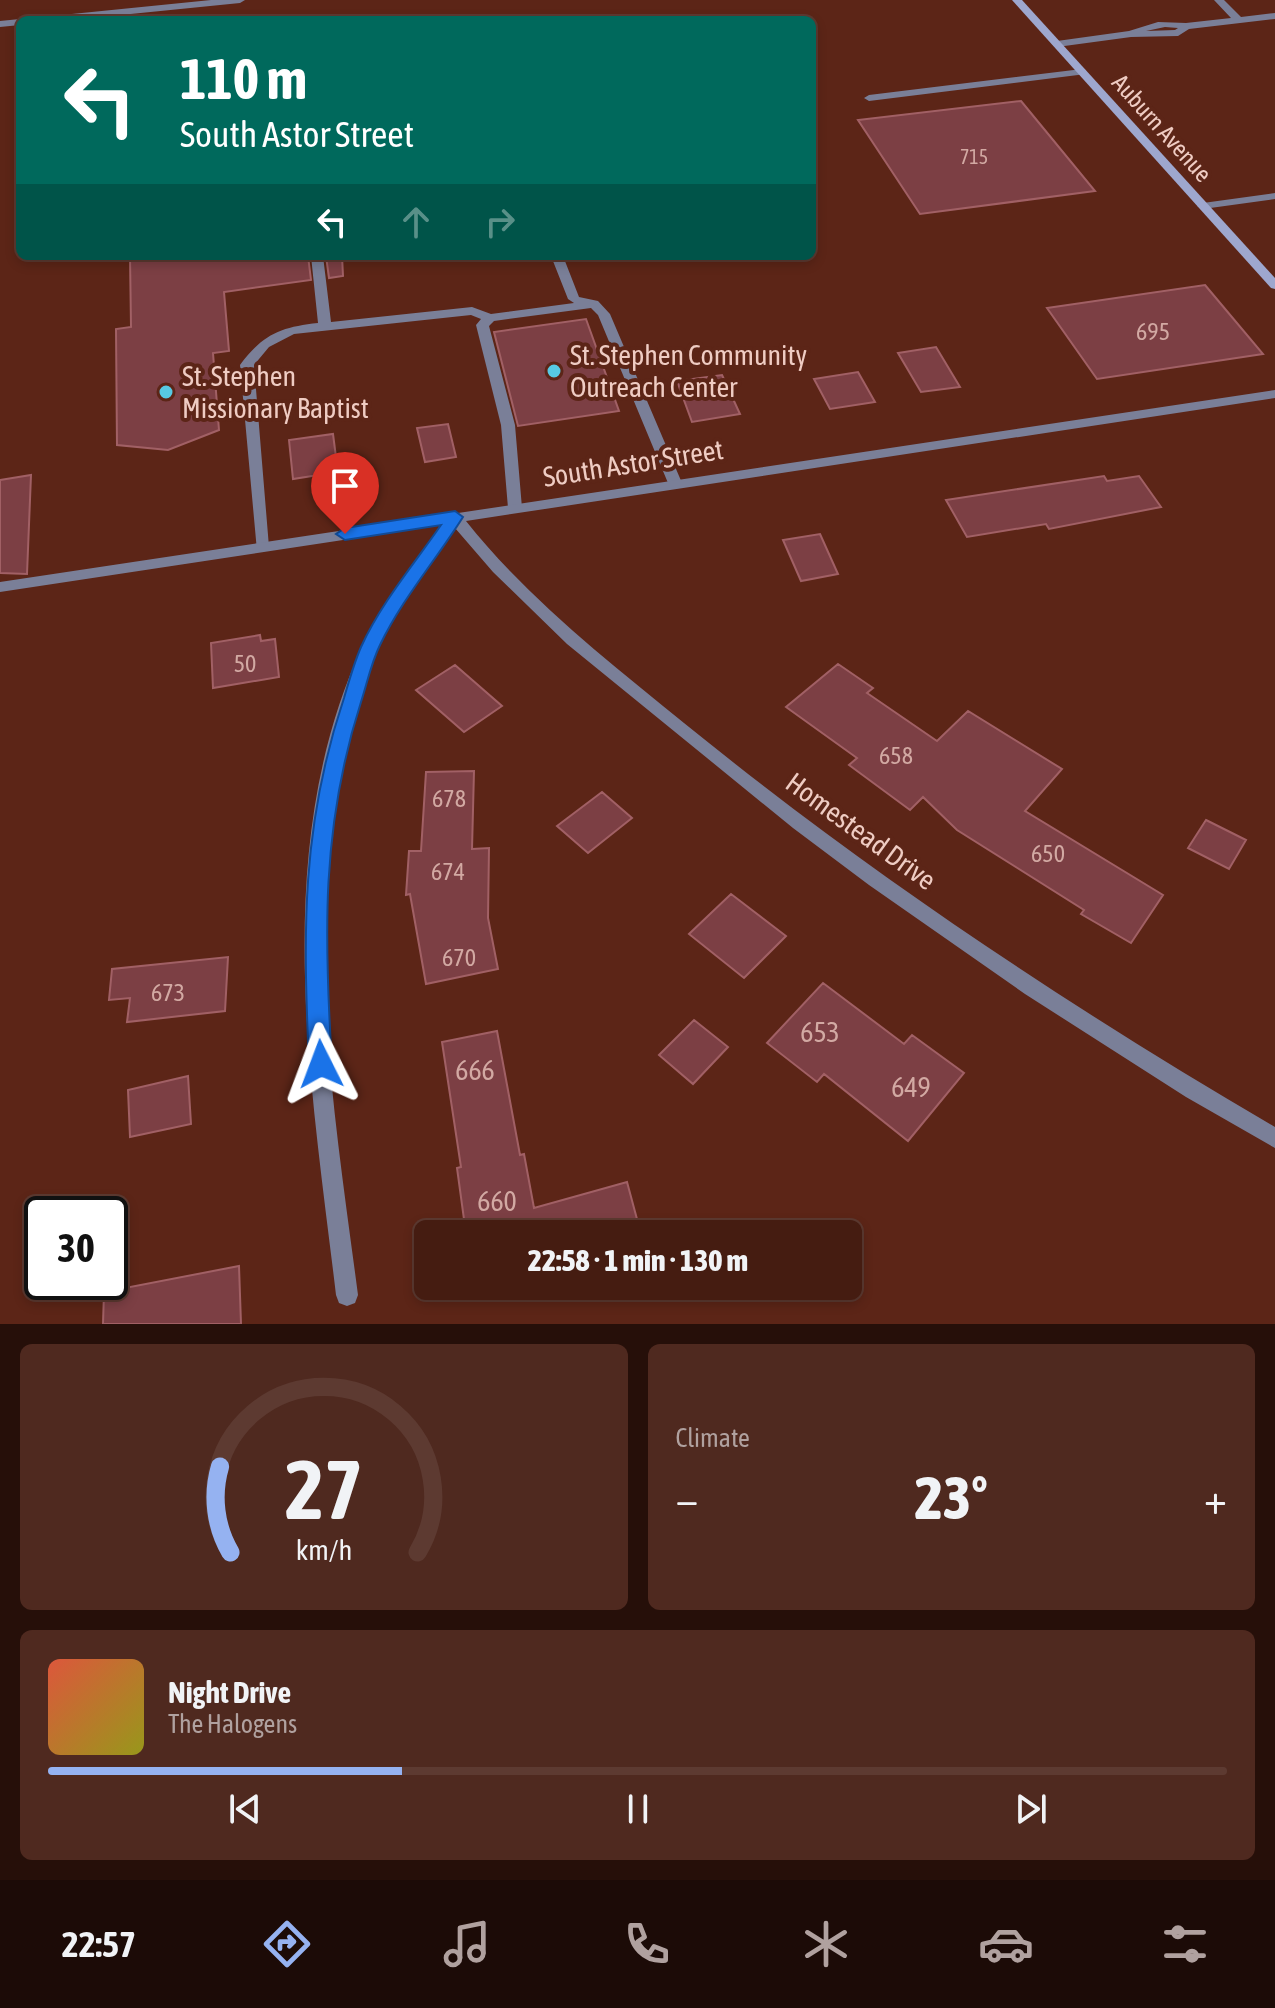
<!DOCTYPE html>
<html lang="en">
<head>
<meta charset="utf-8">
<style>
	:root { --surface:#451c11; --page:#4f291f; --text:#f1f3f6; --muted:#b0a19f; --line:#5d3a31; --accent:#95b2f1 }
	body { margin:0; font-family:"Asap Condensed",sans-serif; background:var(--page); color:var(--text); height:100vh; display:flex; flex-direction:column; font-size:30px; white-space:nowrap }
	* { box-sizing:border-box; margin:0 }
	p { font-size:26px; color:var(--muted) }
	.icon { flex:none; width:44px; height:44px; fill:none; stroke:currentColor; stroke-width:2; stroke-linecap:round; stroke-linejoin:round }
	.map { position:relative; height:1324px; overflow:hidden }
	.sheet { display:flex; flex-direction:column; gap:20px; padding:20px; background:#260f09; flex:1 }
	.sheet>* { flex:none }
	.banner { position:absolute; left:16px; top:16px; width:800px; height:244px; border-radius:12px; box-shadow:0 4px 12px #0003,0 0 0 2px var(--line); background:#00695c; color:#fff; overflow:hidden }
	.speed { position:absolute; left:24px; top:1196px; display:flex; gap:16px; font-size:40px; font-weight:700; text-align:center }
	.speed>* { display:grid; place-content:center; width:104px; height:104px; border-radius:50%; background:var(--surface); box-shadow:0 4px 12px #0003,0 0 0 2px var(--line); line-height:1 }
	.speed .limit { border:4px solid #111; border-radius:12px; background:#fff; color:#111 }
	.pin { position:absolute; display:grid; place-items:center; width:68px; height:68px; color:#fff; margin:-82px -34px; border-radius:50% 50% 50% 0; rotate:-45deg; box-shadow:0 0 8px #0007 }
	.pin .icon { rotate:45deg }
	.me { position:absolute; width:88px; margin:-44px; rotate:357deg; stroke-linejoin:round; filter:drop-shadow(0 0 6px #0008) }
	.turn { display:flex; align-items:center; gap:28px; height:168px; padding:0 32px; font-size:36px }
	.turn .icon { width:104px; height:104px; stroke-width:2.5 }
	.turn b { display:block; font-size:56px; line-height:68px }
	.lanes { display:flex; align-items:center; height:76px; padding:0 32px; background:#0003; justify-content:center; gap:40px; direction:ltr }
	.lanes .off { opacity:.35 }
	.big { font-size:60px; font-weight:800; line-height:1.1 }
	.sheet .card { flex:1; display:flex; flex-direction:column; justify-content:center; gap:12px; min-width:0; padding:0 28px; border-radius:12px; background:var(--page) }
	.sheet .dial { align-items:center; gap:0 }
	.dial svg { height:208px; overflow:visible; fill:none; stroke:var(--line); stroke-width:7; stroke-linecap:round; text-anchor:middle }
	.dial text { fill:var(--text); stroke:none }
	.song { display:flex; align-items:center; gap:24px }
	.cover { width:96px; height:96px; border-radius:12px; background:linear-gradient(135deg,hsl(10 70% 55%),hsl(60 70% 35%)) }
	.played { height:8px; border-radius:4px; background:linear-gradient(90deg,var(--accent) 30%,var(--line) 30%) }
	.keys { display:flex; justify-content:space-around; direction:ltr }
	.heat { display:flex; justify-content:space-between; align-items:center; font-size:44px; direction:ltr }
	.sheet .tiles { flex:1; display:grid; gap:20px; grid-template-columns:1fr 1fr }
	.card:last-child { grid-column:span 2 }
	.trip { position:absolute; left:414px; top:1220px; width:448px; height:80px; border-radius:12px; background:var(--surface); box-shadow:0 4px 12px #0003,0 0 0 2px var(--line); font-weight:800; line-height:80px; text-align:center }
	.tab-bar { display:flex; height:128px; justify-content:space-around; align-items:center; background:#1c0b07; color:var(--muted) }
	.tab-bar .icon { width:56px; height:56px }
	.tab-bar .selected { color:var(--accent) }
	.tab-bar b { font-size:36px; color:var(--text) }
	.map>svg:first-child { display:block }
	.building { fill:#7c3f44; stroke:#a16065; stroke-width:2 }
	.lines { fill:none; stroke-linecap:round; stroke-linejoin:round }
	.lane { fill:#7a7f98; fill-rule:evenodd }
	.street { fill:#7a7f98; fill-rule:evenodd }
	.secondary { fill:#9ea7ce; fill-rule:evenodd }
	.route { fill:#1a73e8; stroke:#114b97; stroke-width:2 }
	.poi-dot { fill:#57c9e3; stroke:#5c2517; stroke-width:3 }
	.labels { text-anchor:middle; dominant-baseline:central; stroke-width:8; stroke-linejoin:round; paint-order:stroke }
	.far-number-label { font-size:20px; fill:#d2a9a3 }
	.far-street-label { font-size:24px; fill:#efccc3; stroke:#5c2517 }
	.number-label { font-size:24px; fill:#d2a9a3 }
	.poi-label { font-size:28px; fill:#efccc3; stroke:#5c2517; text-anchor:start }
	.street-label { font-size:28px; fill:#efccc3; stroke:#5c2517 }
	.near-number-label { font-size:28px; fill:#d2a9a3 }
</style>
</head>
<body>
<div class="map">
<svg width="1275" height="1324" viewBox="0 0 1275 1324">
	<rect width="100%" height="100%" fill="#5c2517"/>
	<path class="building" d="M1021 101 1095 191 920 214 858 120Z
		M130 256H308L311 280 224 292 229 351 213 353 219 430 168 450 117 445 116 329 131 327Z
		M326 256H342L343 276 329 278Z
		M1205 285 1263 354 1097 379 1047 308Z
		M586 319 619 411 518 426 494 332Z
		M936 347 960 387 921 392 898 353Z
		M858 372 875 402 830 409 814 379Z
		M722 375 740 414 692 422 677 381Z
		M448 424 456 457 425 462 417 428Z
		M333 434 337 465 323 467 325 474 293 479 289 440Z
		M31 475 27 574 0 573V480Z
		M1104 476 1107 481 1139 476 1161 507 1049 529 1046 524 967 537 946 500Z
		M820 534 838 574 801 581 783 540Z
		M260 635 261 641 275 639 279 677 213 688 211 643Z
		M838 664 873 688 867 693 937 741 968 711 1062 769 1025 811 1163 895 1131 943 1081 914 1084 910 957 830 923 797 910 810 849 765 857 758 786 707Z
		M455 665 502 706 464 732 416 690Z
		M474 771 472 849 489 848 488 918 498 969 426 984 410 894 406 895 409 851H421L426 772Z
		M602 792 632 818 588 853 557 826Z
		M1206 820 1246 840 1229 869 1188 848Z
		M731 894 786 936 744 978 689 934Z
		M228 957 225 1011 127 1022 130 998 109 1000 112 969Z
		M823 983 904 1044 912 1035 964 1073 908 1141 824 1074 817 1082 767 1043Z
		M694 1020 728 1047 693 1084 659 1055Z
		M497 1031 520 1155 524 1154 534 1208 627 1182 641 1234H466L457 1168 461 1167 442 1042Z
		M188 1076 191 1124 130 1137 128 1090Z
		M239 1266 241 1324H103L104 1292Z"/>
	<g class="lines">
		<path class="lane" d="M1214 0H1224L1241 17 1275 13V19L1189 29 1178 36 1131 37 1057 47 1052 44 1057 41 1129 31 1158 22 1186 23 1231 18ZM1165 27 1178 28 1175 30 1146 31Z
			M1082 69 1086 70V74L869 101 864 98 869 95Z
			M311 256H323L331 322 472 307 491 314 574 303 568 299 551 256H563L579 297 598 301 610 314 682 483 675 488 668 483 598 315 591 308 494 321 489 326 515 425 522 508 515 513 508 508 501 425 476 325 481 319 471 315 294 334 269 347 254 365 269 547 262 552 257 551 240 365C263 334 281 327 318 323Z"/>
		<path class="street" d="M211 0H245L240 3 71 20H37L42 17Z
			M20 19 24 20H20V25L0 27V21Z
			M1275 193V199L1203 209 1197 206 1203 203Z
			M1275 390V398L466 521C528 599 608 661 684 723 870 874 1068 1006 1275 1127V1148L1186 1097 1025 994 869 885 793 828 567 644 493 572 455 528C429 568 395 605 377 650 290 855 330 1081 358 1295L355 1303 347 1306 339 1303 336 1295C311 1083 269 849 362 647 383 603 415 565 442 525L0 592V582Z"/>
		<path class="secondary" d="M1012 0H1022L1275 278V289L1271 288Z"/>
	</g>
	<path class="route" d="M455 511 463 517C436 560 402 599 380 645 371 663 367 684 361 702 321 826 324 937 332 1064L329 1072 321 1075 313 1072 309 1064C303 932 301 826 344 698 349 681 354 663 361 647 381 603 414 564 441 525L345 540 336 534 345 528Z"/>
	<g class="poi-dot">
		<circle cx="554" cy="371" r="8"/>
		<circle cx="166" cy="392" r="8"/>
	</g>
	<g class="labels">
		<g class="far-number-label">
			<text x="974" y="156">715</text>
		</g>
		<g class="far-street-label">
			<text transform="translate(1162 128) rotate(48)">Auburn Avenue</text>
		</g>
		<g class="number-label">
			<text x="1153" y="331">695</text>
			<text x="245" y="663">50</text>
			<text x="896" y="755">658</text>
			<text x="449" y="798">678</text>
			<text x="1048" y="853">650</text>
			<text x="448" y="871">674</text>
			<text x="459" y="957">670</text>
			<text x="168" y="992">673</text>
		</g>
		<g class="poi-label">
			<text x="570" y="355">St. Stephen Community<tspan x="570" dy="32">Outreach Center</tspan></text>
			<text x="182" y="376">St. Stephen<tspan x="182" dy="32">Missionary Baptist</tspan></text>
		</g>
		<g class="street-label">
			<text transform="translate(633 463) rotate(-9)">South Astor Street</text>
			<text transform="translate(861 831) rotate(36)">Homestead Drive</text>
		</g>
		<g class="near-number-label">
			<text x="820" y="1032">653</text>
			<text x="475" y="1070">666</text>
			<text x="911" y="1087">649</text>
			<text x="497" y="1201">660</text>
		</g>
	</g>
</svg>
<div class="speed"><div class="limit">30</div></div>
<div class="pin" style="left:345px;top:534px;background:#d93025"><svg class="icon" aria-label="arrive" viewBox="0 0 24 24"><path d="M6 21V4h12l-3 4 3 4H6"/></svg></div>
<svg class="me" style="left:321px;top:1064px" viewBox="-20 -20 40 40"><path d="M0-17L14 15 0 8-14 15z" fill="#1a73e8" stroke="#fff" stroke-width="4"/></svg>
<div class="trip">22:58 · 1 min · 130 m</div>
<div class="banner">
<div class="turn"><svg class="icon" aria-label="left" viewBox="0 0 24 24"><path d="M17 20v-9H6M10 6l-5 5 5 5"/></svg><div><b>110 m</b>South Astor Street</div></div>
<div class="lanes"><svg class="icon" aria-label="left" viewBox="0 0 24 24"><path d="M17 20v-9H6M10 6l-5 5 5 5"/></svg><svg class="icon off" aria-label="ahead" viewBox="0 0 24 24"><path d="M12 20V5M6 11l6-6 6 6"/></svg><svg class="icon off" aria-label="right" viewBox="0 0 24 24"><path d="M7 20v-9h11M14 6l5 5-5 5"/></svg></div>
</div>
</div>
<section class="sheet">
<div class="tiles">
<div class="card dial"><svg viewBox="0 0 100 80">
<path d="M14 69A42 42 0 1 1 86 69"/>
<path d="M14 69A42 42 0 0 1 10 36" stroke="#95b2f1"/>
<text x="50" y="56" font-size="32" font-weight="700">27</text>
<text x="50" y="72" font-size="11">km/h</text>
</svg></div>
<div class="card"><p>Climate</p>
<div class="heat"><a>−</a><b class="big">23°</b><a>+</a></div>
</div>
<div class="card">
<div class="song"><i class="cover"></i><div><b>Night Drive</b><p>The Halogens</p></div></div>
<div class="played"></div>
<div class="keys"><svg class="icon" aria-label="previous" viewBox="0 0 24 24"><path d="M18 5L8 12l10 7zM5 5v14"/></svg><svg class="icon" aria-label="pause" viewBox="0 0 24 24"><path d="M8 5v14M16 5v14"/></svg><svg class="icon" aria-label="next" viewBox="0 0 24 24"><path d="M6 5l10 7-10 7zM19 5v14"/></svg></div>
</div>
</div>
</section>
<nav class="tab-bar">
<b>22:57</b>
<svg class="icon selected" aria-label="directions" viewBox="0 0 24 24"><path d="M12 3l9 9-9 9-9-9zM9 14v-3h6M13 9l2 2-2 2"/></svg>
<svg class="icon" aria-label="music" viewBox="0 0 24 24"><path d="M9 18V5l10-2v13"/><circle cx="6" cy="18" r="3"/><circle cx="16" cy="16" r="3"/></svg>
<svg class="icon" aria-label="phone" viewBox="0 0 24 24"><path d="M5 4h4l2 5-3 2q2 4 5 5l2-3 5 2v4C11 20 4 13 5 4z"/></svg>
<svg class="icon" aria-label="climate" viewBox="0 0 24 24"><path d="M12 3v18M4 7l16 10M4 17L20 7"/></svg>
<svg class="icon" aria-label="car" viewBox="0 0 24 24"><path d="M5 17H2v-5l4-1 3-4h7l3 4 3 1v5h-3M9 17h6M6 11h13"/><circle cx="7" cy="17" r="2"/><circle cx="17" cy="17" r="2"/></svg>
<svg class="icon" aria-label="filters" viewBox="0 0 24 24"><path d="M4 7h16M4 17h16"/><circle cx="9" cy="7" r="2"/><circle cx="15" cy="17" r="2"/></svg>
</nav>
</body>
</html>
